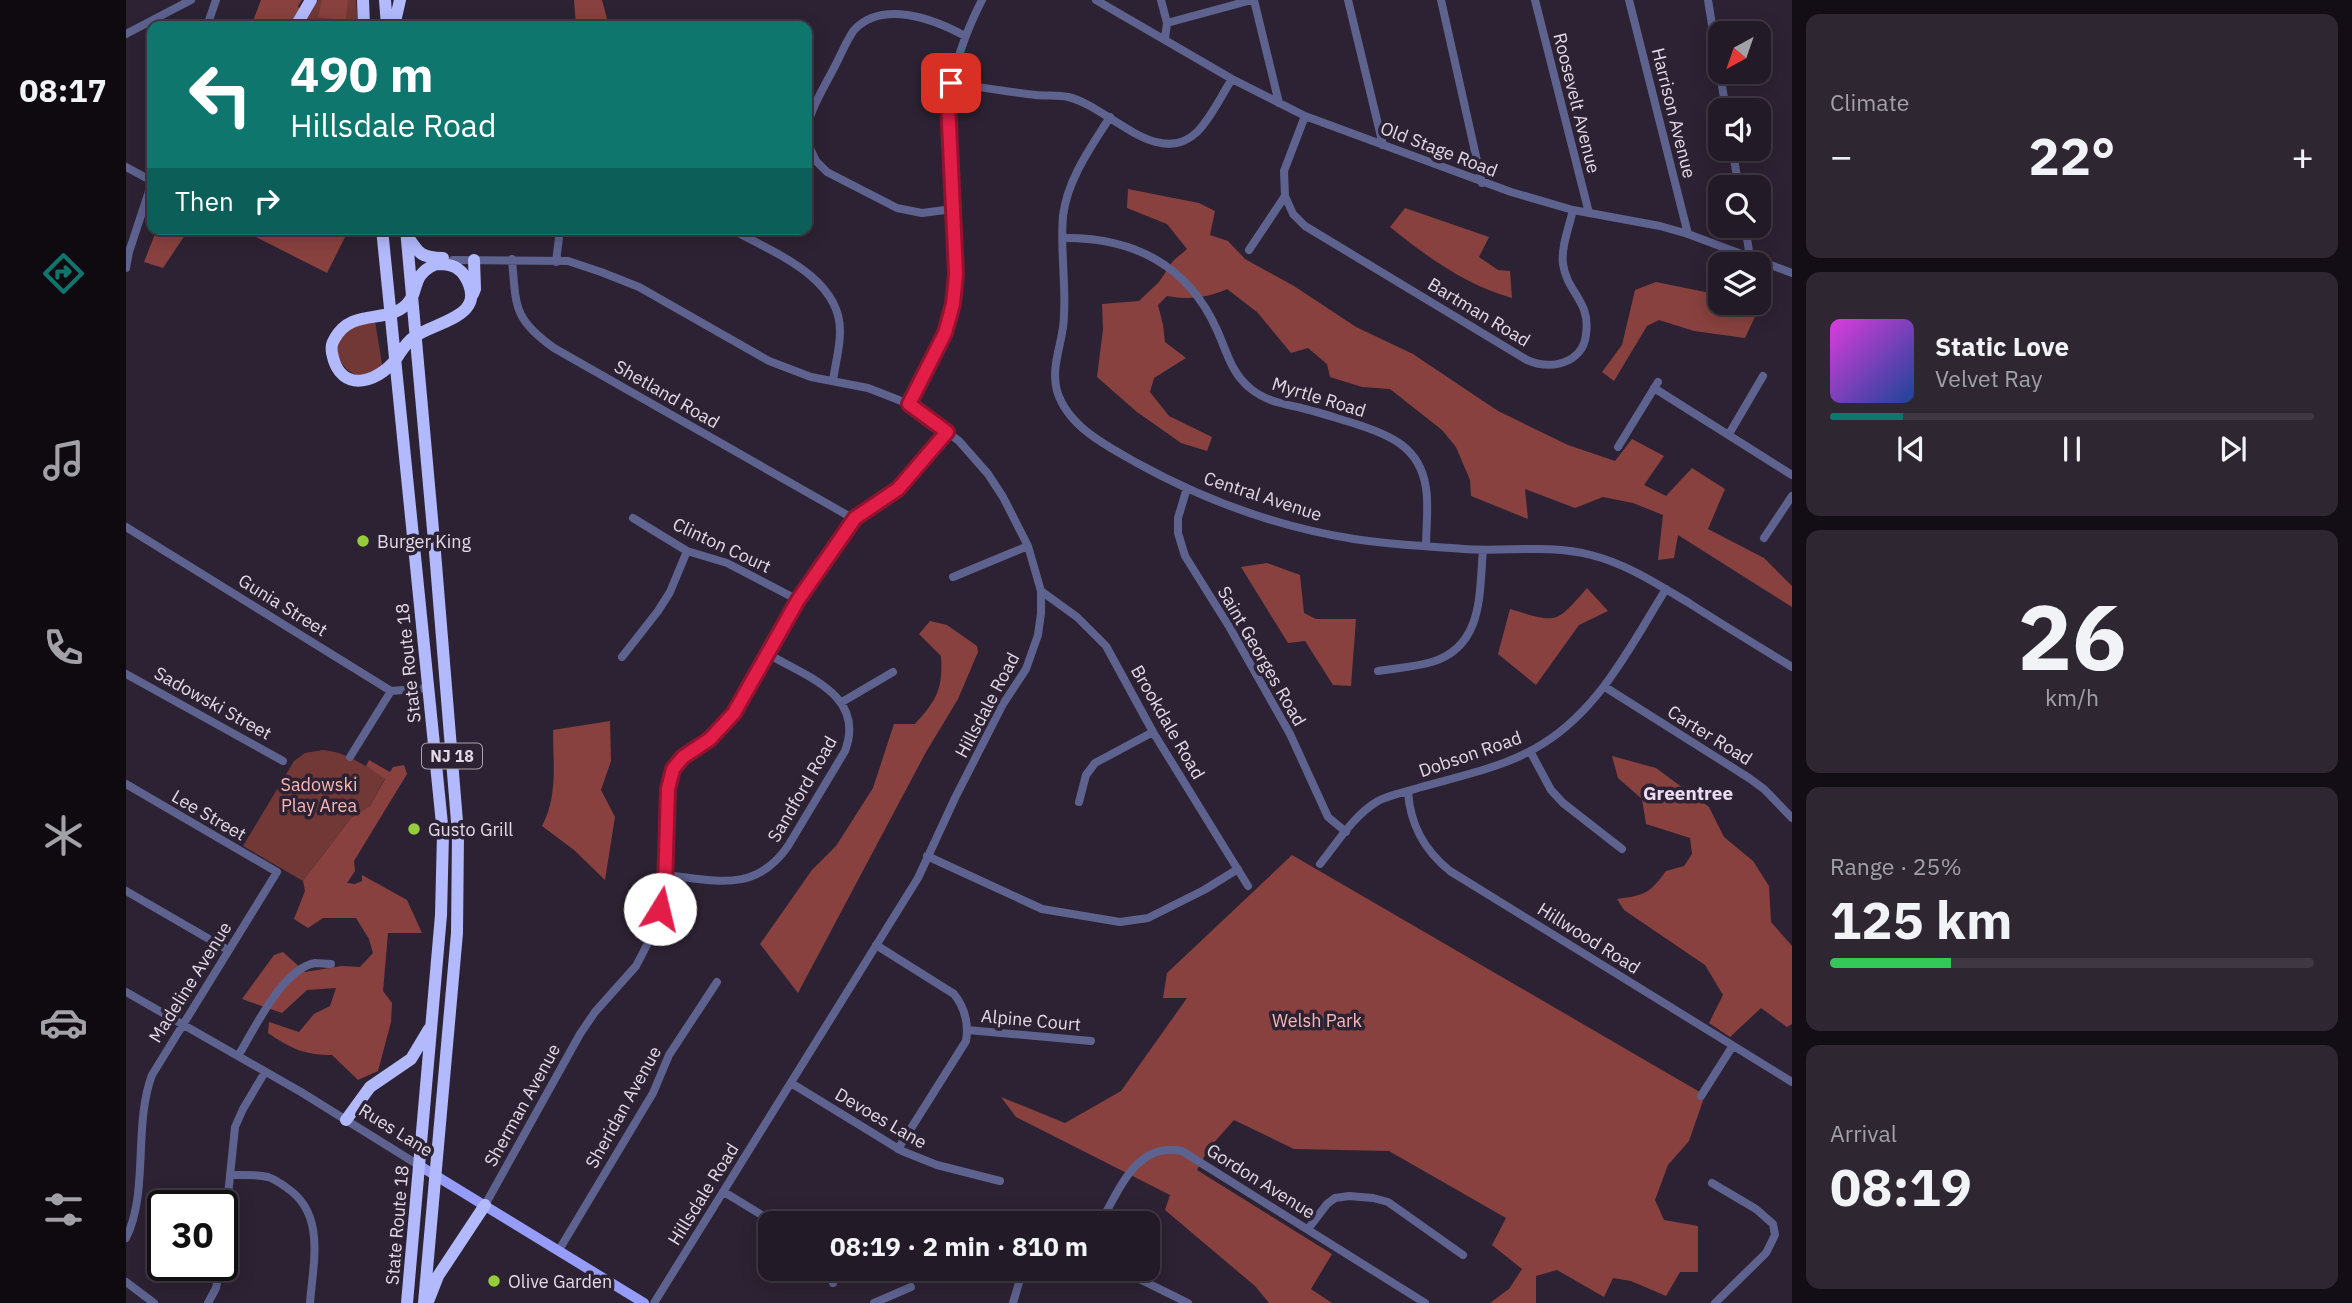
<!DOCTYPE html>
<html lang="en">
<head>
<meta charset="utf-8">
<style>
	:root { --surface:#221a26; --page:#2e2732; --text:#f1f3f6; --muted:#a2a1a7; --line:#3f3843; --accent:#0f766e }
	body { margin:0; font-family:"IBM Plex Sans",sans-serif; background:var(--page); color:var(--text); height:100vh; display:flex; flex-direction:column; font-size:26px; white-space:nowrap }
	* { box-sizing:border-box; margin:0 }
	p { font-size:23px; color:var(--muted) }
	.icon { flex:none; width:38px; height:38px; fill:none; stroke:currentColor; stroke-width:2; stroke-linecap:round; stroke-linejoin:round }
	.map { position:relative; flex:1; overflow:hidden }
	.sheet { display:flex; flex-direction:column; gap:14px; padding:14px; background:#130e15; width:560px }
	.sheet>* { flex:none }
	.top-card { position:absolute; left:21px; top:21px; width:665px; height:214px; border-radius:14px; box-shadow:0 4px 18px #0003,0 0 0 2px var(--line); background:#0f766e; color:#fff; overflow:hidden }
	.needle { width:46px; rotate:220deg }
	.buttons { position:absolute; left:1582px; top:21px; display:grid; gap:14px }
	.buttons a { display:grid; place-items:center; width:63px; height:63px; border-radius:14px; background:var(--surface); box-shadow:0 4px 18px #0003,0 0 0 2px var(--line); font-size:35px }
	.speed { position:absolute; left:21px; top:1190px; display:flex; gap:14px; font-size:35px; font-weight:700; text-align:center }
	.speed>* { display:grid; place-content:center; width:91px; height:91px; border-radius:50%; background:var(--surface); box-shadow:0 4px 18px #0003,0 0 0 2px var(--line); line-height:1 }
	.speed .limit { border:4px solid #111; border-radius:10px; background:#fff; color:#111 }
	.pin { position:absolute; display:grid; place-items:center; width:60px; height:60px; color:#fff; margin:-30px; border-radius:14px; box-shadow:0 4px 10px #0006 }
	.me { position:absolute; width:77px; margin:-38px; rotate:9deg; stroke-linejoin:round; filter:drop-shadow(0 0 5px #0008) }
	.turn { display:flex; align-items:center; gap:24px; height:147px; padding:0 28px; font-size:32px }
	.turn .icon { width:91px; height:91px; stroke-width:2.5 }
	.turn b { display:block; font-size:49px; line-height:60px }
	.then { display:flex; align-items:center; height:66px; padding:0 28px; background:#0003; gap:14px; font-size:26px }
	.big { font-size:52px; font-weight:700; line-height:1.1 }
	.sheet .tile { flex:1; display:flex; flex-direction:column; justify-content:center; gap:10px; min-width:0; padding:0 24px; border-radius:14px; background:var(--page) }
	.sheet .dial { align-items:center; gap:0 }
	.dial b { font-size:91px; line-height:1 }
	.song { display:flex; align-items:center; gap:21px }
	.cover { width:84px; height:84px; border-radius:10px; background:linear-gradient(135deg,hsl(300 70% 55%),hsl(220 70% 35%)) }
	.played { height:7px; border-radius:4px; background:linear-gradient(90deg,var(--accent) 15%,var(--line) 15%) }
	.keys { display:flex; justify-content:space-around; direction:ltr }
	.heat { display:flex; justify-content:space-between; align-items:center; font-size:38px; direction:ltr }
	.charge { height:10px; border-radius:5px; background:linear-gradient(90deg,#34c759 25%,var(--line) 0) }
	.trip { position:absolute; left:632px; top:1211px; width:402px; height:70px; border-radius:14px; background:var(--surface); box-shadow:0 4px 18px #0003,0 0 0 2px var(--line); font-weight:700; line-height:70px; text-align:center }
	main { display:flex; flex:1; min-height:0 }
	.tab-bar { display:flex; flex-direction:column; width:126px; justify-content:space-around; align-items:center; background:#0e0a0f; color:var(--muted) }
	.tab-bar .icon { width:49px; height:49px }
	.tab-bar .current { color:var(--accent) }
	.tab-bar b { font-size:32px; color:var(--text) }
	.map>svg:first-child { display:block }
	.green { fill:#713835 }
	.forest { fill:#88413e }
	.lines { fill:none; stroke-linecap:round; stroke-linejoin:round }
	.minor { stroke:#5e628f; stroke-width:8 }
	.major { stroke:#959cf9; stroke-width:10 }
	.highway { stroke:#b2b9fc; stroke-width:12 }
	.route-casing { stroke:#92132f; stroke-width:18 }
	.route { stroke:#e11d48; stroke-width:12 }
	.poi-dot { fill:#94cc3c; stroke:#2d2233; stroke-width:2.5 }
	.labels { text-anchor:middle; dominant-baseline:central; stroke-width:7; stroke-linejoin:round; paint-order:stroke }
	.shield { fill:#2d2233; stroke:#aba3b0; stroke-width:2 }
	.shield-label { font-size:16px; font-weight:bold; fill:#e1dae6 }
	.street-label { font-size:18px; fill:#e1dae6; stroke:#2d2233 }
	.poi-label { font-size:18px; fill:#e1dae6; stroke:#2d2233; text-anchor:start }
	.park-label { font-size:18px; fill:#f9b8b2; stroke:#2d2233 }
	.neighbourhood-label { font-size:19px; font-weight:bold; fill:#ebdcf3; stroke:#2d2233 }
</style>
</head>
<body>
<main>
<nav class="tab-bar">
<b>08:17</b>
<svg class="icon current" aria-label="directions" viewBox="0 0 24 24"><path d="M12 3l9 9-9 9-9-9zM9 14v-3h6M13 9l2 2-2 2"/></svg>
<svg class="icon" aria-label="music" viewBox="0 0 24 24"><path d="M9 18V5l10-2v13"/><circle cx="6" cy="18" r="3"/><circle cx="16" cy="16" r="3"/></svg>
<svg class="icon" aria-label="phone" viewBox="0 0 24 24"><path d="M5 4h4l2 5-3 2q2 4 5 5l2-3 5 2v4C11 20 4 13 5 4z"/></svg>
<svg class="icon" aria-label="climate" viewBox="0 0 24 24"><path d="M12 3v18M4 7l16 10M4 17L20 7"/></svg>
<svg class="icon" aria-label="car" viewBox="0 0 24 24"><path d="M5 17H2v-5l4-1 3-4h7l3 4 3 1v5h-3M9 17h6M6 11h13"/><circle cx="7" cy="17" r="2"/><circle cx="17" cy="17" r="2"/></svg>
<svg class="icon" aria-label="filters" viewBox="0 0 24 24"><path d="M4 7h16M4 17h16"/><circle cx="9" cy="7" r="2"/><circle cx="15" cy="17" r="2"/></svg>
</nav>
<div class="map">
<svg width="1666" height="1303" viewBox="0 0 1666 1303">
	<rect width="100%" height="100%" fill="#2d2233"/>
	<path class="green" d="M192 0H230L232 26 197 23 177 26Z
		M249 321 256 364C235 395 195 357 219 333 226 326 240 324 249 321Z
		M197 750C221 752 239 766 259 778L244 806 225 818 177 881 117 846 168 761 179 753Z"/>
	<path class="forest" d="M135 0H176L172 6 182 26H125Z
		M196 0H222L220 19 214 20 192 17Z
		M448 0H476L483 26H450Z
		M1002 189 1073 203 1089 211 1084 235 1102 241 1119 259 1168 286 1230 327 1287 354 1372 411 1442 445 1489 461 1506 439 1538 456 1518 485 1540 496 1566 468 1599 489 1582 529 1638 558 1666 586V607L1552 535 1548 558 1532 560 1537 515 1507 503 1477 497 1449 508 1399 489 1402 519 1345 496 1344 480 1330 447 1316 430 1264 389 1236 387 1204 377 1201 364 1182 348 1165 353 1131 312 1101 289C1081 298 1062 300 1041 296L1032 305 1037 325 1039 342 1060 358 1028 378 1024 392 1043 416 1086 437 1081 451 1055 443 1011 412 971 377 977 329 976 304 1013 301 1033 282 1047 261 1061 249 1041 224 1001 208Z
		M1279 208 1363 237 1353 257 1372 270 1384 271 1386 298C1340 285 1301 257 1264 227Z
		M31 229H63L37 268 18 262Z
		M114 229H223L201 273Z
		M1530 282 1594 295V303L1635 304 1619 338 1568 331 1533 320 1521 326 1488 381 1476 372 1496 345 1509 290Z
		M1141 563 1174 575 1178 613 1190 619H1230L1225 686 1207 685 1179 641 1162 643 1115 567Z
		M1461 588 1482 611 1453 625 1410 685 1372 654 1384 609C1431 623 1429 625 1461 588Z
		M804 621 821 625 851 646 852 652 832 699 800 752 672 993 634 944 686 870 710 846 747 788 768 724H789C811 700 817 689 815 656L793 634Z
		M484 721 485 761 475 790 489 817 479 880 448 850 416 826C432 796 427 763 427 730Z
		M1486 756 1530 768 1583 807 1598 837 1627 861 1643 886 1645 922 1666 946V1024L1661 1027 1635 1008 1604 1037 1583 1023 1597 995 1579 965 1498 910 1491 899C1519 895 1523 894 1540 871L1558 866 1566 854 1564 838 1520 824 1516 799 1492 778Z
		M243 760 264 772 267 767 278 765 281 774 228 861 229 871 221 883 229 884 236 881V875L281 900 296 933H262L257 991 266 1003 265 1022 252 1071 232 1080 206 1055C178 1055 164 1048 142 1033L143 1022 173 1032 188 1014 204 1006 210 988 181 990 156 1013 116 999 148 955 157 952 179 972 216 966 234 967 247 953 243 939 230 918H197L182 928 168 919 179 891 177 881 225 818 244 806 259 779 240 766Z
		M1166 855 1579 1095 1563 1141 1542 1165 1529 1200 1538 1220 1572 1226V1272H1554L1540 1296 1505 1281 1487 1278 1478 1297 1431 1270 1410 1276V1303H1364L1383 1289 1396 1269 1366 1245 1380 1218 1263 1151 1168 1149 1108 1120 1083 1148 1071 1170 1206 1254 1185 1289 1206 1303H1143L1129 1286 1039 1210 1044 1195 890 1117 875 1097 939 1123 995 1091 1061 998H1037L1041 973Z"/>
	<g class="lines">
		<path class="minor" d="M970 0 1106 79 1179 116 1385 192 1447 210 1534 226 1562 234 1666 273
			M1035 0 1041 23 1039 39
			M1128 0 1153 103
			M1222 0 1257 145
			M1315 0 1356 183
			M1409 0 1463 213
			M1503 0 1562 234
			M1582 0 1600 110
			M1041 23 1126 0
			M81 26 90 0
			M0 34 65 0
			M825 83C854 87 882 92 910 95 920 96 932 95 942 97 982 106 1032 170 1071 132 1085 118 1095 96 1106 79
			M984 117C965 147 941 180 937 216 934 248 940 283 938 315 938 341 924 365 931 391 942 427 981 446 1011 463 1078 500 1153 527 1228 539 1265 545 1302 546 1338 549 1380 552 1423 544 1465 555 1501 564 1531 584 1563 603 1597 625 1632 646 1666 667
			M681 128C686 105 700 84 710 64 716 52 721 40 728 30 756 0 806 18 839 36
			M681 142 690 161 701 172 771 208 796 213 827 209
			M1606 149 1613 187
			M0 167 26 181
			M1159 196 1167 214 1179 226 1401 360C1415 366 1429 367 1443 360 1454 354 1459 346 1460 334 1465 301 1441 293 1437 264 1435 247 1443 227 1447 210
			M1619 226 1624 257
			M605 229C646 252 715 277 714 332 714 348 709 365 707 381
			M937 238C1007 237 1062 265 1091 330 1101 352 1105 373 1125 389 1141 402 1160 404 1179 409 1196 413 1213 419 1230 424 1264 435 1294 447 1300 488 1303 507 1300 527 1300 546
			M1123 250 1159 196 1158 171 1179 116
			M386 259C390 306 387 319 428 348L728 519
			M327 260 442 261 475 272 513 287 643 361 685 377 742 388 783 404 833 441 862 474 877 497 902 546 915 591V613L912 635 900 669 877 704 829 798 792 878 528 1303
			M430 262 434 229
			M0 268 3 252 26 182
			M1528 388 1666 475
			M783 404 819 333 827 304 830 274 822 102C828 65 839 33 856 0
			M1603 434 1637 376
			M1492 447 1532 382
			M1061 488 1052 518V533L1059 556 1104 628 1164 734 1202 817 1220 832
			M507 518 561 551 601 563 672 600
			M0 527 265 691 302 688
			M1638 538 1666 496
			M827 577 902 546
			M915 591 951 617 980 646 1027 732 1122 886
			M496 657 532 611 544 592 561 551
			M1252 671C1270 668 1289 667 1306 662 1358 646 1353 593 1357 550
			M0 674 157 761
			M1479 687 1623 778 1638 789 1666 818
			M716 702 767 672
			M1404 751 1425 790 1437 803 1496 849
			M224 757 265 691
			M0 784 151 872 26 1075C7 1125 23 1193 0 1238
			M1282 791C1284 825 1298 850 1324 871L1666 1082
			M953 802 960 775 969 763 1027 732
			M801 856 916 909 994 922 1022 918 1078 890 1112 869
			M1194 864C1211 843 1228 815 1252 801 1263 795 1280 792 1292 788 1334 776 1381 767 1418 743 1475 707 1505 645 1540 589
			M539 875C589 880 629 894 662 846L719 751C740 695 681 677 642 654
			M0 891 102 950
			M750 945 828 994C839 1008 843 1023 840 1041L772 1149
			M0 992 175 1092 294 1166
			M841 1030 965 1041
			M112 1056C128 1030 156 969 189 963 194 963 200 964 205 964
			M665 1083 776 1151 811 1165 874 1181
			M1575 1096 1606 1047
			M104 1175C116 1175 130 1174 142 1177 149 1179 155 1184 161 1188 200 1214 187 1263 184 1303
			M1586 1183 1630 1209 1647 1224 1649 1235 1640 1253 1589 1303
			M598 1192 649 1223
			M359 1205 454 1034 469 1012 510 966 523 941 539 887 542 789 547 769 557 757 584 739 608 713 672 600 729 518 772 489 821 432
			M974 1223C993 1191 1010 1141 1056 1151L1299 1303
			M1182 1229 1201 1204 1209 1198 1223 1196 1247 1198 1262 1202 1337 1255
			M433 1250 527 1093 543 1055 591 982
			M96 1254 109 1127 117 1109 139 1072
			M704 1269 707 1283
			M993 1269 1062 1303
			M0 1282 28 1303
			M82 1303 90 1288 95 1265
			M748 1303 785 1287
			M887 1303 897 1269"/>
		<path class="major" d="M294 1166 518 1303"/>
		<path class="highway" d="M237 0 238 26
			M259 0 261 26
			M170 26 185 0
			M200 26H206
			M268 26 274 0
			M256 229 317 834 315 915 281 1303
			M280 229 309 552 332 834 331 933 298 1303
			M282 237C293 254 296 258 317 258
			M310 264C321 264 331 265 338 275 365 317 310 321 288 337 282 341 278 347 274 353 257 382 214 397 206 353 205 346 206 343 209 338 226 308 260 324 280 305 295 291 283 276 310 264Z
			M347 294 349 289 348 260
			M220 1120 244 1087 285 1059 303 1029
			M303 1299 312 1276 359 1205"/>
	</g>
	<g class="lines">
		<defs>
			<path id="route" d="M534 909 539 887 542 789 547 769 557 757 584 739 608 713 672 600 729 518 772 489 821 432 783 404 819 333 827 304 830 274 822 102 825 83"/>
		</defs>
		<use href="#route" class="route-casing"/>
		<use href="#route" class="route"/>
	</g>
	<g class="poi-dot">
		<circle cx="237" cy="541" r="7"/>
		<circle cx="288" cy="829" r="7"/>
		<circle cx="368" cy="1281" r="7"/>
	</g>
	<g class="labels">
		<rect class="shield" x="296" y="743.5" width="60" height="25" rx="5"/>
		<g class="shield-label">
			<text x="326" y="756">NJ 18</text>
		</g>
		<g class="street-label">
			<text transform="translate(1451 103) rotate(76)">Roosevelt Avenue</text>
			<text transform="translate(1548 113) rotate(76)">Harrison Avenue</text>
			<text transform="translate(1313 149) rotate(21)">Old Stage Road</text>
			<text transform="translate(1353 312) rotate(31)">Bartman Road</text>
			<text transform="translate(541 394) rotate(30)">Shetland Road</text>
			<text transform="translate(1193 397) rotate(17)">Myrtle Road</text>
			<text transform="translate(1137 496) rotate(18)">Central Avenue</text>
			<text transform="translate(596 545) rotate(25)">Clinton Court</text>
			<text transform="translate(157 605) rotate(32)">Gunia Street</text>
			<text transform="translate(1136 656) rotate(60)">Saint Georges Road</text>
			<text transform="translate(282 663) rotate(-96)">State Route 18</text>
			<text transform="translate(87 703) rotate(29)">Sadowski Street</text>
			<text transform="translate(861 705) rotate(-62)">Hillsdale Road</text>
			<text transform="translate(1042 722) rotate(60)">Brookdale Road</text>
			<text transform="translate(1584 735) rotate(32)">Carter Road</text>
			<text transform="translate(1344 754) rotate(-19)">Dobson Road</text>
			<text transform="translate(676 789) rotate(-60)">Sandford Road</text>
			<text transform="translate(83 815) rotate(30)">Lee Street</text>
			<text transform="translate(1463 938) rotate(32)">Hillwood Road</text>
			<text transform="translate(64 982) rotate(-58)">Madeline Avenue</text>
			<text transform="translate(905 1020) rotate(5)">Alpine Court</text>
			<text transform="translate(396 1105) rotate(-61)">Sherman Avenue</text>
			<text transform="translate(497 1107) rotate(-61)">Sheridan Avenue</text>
			<text transform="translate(755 1118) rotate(30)">Devoes Lane</text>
			<text transform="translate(270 1130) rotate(32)">Rues Lane</text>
			<text transform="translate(1135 1181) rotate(32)">Gordon Avenue</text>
			<text transform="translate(577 1194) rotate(-58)">Hillsdale Road</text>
			<text transform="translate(271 1225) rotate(-85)">State Route 18</text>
		</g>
		<g class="poi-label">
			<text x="251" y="541">Burger King</text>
			<text x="302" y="829">Gusto Grill</text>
			<text x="382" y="1281">Olive Garden</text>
		</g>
		<g class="park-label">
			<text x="193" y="784">Sadowski<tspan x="193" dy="21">Play Area</tspan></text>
			<text x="1191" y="1020">Welsh Park</text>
		</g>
		<g class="neighbourhood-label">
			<text x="1562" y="793">Greentree</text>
		</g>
	</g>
</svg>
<div class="buttons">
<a><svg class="needle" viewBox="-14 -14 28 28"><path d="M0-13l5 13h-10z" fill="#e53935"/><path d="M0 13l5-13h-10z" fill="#a2a1a7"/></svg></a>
<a><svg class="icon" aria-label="sound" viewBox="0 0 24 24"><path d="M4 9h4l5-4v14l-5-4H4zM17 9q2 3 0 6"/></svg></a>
<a><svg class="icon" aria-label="search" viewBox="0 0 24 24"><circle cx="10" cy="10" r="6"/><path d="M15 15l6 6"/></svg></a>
<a><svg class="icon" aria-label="layers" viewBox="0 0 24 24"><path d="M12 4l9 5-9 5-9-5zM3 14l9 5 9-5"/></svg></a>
</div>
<div class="speed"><div class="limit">30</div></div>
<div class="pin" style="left:825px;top:83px;background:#d93025"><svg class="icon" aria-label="arrive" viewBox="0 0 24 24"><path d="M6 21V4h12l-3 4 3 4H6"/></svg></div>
<svg class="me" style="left:534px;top:909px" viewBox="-20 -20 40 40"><circle r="19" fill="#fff"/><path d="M0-13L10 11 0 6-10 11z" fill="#e11d48"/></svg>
<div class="trip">08:19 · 2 min · 810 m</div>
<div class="top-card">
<div class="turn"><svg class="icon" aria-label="left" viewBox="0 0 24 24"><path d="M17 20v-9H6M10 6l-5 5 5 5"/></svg><div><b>490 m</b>Hillsdale Road</div></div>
<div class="then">Then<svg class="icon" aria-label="right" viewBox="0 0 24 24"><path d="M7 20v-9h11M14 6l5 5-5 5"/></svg></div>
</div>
</div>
<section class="sheet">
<div class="tile"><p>Climate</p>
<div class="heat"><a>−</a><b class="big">22°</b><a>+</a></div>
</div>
<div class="tile">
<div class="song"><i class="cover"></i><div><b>Static Love</b><p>Velvet Ray</p></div></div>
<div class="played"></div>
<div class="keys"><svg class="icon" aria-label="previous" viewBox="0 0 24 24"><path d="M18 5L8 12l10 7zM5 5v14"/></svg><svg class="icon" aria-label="pause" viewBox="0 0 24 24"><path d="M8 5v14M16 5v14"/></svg><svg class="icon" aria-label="next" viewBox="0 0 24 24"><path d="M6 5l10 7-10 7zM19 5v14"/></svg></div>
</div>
<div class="tile dial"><b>26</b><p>km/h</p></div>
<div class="tile"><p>Range · 25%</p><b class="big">125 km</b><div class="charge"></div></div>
<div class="tile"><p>Arrival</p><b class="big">08:19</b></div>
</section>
</main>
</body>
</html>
